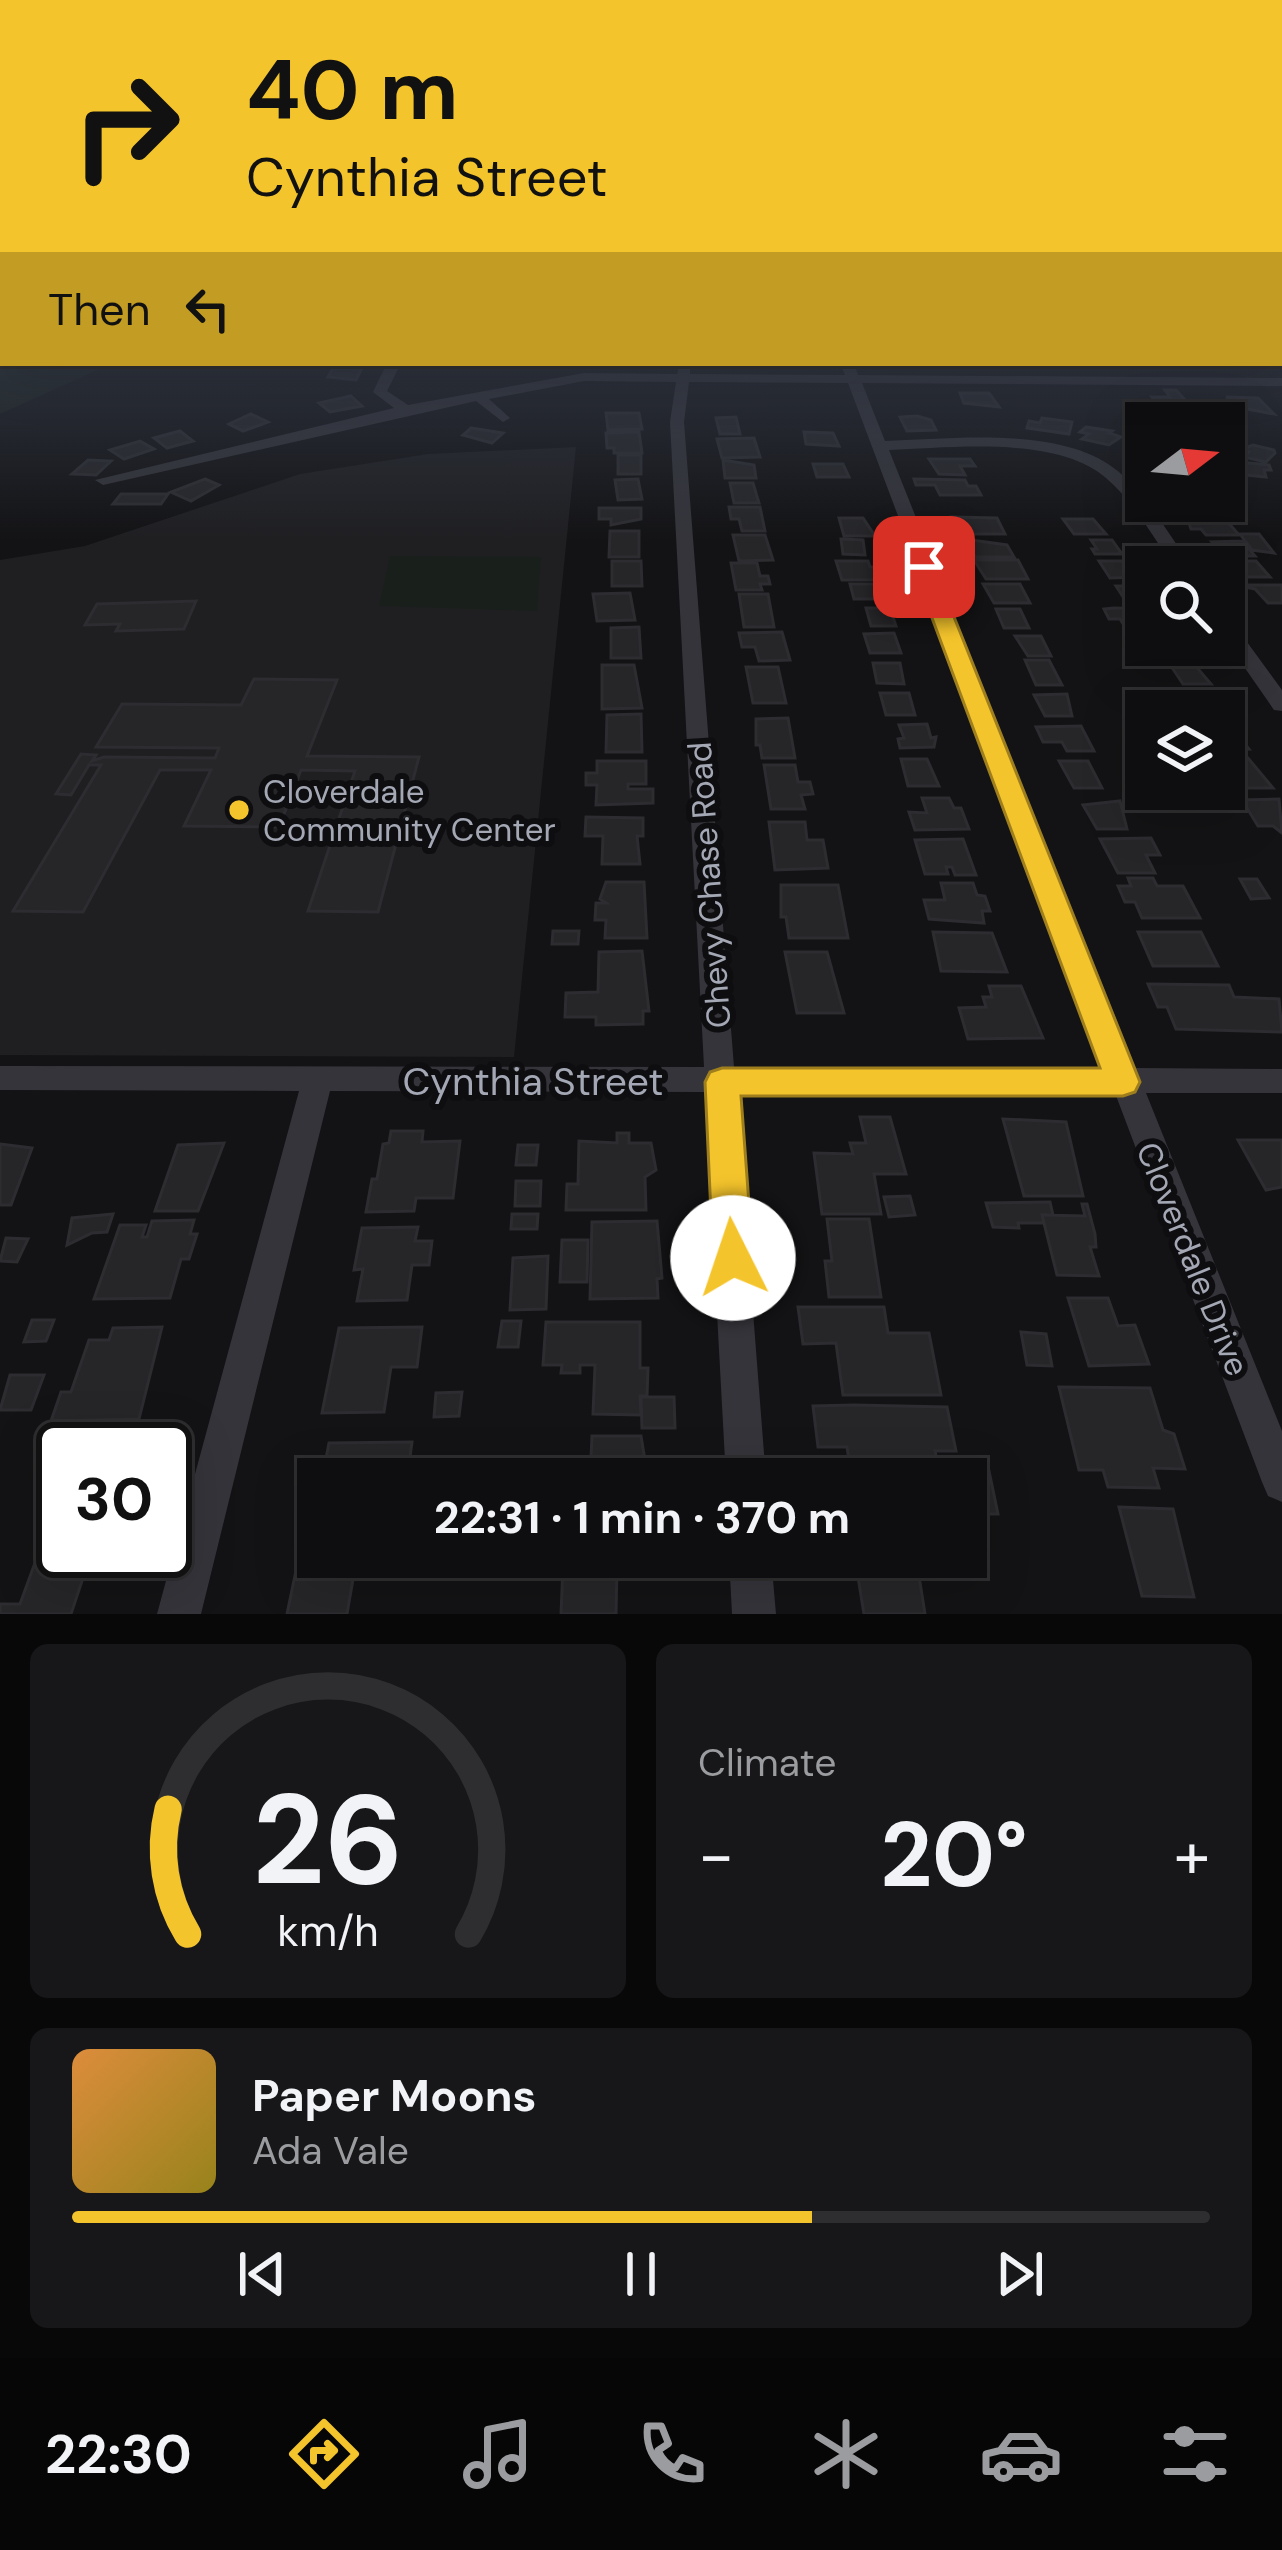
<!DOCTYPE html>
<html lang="en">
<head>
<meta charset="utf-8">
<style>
	:root { --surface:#0e0e10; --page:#171719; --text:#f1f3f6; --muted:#9b9c9f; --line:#2e2e30; --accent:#f4c42c }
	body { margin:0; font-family:"DM Sans",sans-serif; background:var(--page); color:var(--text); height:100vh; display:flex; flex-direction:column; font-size:45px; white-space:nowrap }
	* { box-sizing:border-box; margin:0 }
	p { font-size:39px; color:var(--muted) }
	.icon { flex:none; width:66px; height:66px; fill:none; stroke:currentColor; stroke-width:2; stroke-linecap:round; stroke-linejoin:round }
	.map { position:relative; height:1614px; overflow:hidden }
	.sheet { display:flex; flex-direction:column; gap:30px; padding:30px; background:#080809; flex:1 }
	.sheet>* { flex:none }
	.hud { position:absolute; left:0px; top:0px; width:1284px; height:366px; box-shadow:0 12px 48px #0002,0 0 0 3px var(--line); background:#f4c42c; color:#111; overflow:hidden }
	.needle { width:78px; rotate:74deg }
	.controls { position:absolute; left:1125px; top:402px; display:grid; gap:24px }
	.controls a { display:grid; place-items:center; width:120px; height:120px; border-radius:0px; background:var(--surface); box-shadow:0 12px 48px #0002,0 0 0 3px var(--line); font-size:60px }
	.speed { position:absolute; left:36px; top:1422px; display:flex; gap:24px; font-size:60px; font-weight:700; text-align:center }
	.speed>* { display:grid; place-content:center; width:156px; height:156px; border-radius:50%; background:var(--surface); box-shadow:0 12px 48px #0002,0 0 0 3px var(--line); line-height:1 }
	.speed .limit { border:6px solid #111; border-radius:18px; background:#fff; color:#111 }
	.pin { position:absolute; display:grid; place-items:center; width:102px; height:102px; color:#fff; margin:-51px; border-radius:24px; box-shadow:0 6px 18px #0006 }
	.me { position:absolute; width:132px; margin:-66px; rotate:356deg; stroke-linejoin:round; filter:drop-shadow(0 0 9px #0008) }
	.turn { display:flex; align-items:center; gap:42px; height:252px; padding:0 48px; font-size:54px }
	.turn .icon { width:156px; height:156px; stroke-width:2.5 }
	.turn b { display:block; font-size:84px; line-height:102px }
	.then { display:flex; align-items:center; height:114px; padding:0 48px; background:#0003; gap:24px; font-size:45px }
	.big { font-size:90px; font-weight:700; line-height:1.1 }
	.sheet .widget { flex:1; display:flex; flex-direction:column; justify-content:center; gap:18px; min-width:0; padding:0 42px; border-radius:18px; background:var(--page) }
	.sheet .dial { align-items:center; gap:0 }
	.dial svg { height:312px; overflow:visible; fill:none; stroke:var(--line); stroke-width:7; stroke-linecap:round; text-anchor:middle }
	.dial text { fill:var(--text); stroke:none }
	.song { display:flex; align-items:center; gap:36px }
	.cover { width:144px; height:144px; border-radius:18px; background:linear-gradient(135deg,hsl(30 70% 55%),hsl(50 70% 35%)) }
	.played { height:12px; border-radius:6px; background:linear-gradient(90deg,var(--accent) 65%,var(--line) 65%) }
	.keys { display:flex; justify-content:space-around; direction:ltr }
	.heat { display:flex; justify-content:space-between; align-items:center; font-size:66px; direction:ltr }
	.sheet .tiles { flex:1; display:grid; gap:30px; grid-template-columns:1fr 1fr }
	.widget:last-child { grid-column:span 2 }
	.trip { position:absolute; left:297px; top:1458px; width:690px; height:120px; border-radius:0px; background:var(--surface); box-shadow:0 12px 48px #0002,0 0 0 3px var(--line); font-weight:700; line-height:120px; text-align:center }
	.tabs { display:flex; height:192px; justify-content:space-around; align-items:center; background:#060606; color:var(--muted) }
	.tabs .icon { width:84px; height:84px }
	.tabs .selected { color:var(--accent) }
	.tabs b { font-size:54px; color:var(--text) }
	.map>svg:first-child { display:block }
	.built { fill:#1f1f22 }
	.green { fill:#19201b }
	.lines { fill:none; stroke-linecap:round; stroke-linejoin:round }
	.stream { stroke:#293038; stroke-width:4.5 }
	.building { fill:#262629; stroke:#2d2d31; stroke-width:3 }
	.minor { fill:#34343a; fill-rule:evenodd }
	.route { fill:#f4c42c; stroke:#9f7f1d; stroke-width:3 }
	.poi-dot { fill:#f4c42c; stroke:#0e0e10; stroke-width:4.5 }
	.labels { text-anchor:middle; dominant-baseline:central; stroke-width:12; stroke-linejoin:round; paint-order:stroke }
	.poi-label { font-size:33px; fill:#a4a8b5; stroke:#0e0e10; text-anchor:start }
	.street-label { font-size:33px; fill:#a4a8b5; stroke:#0e0e10 }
	.near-street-label { font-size:39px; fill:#a4a8b5; stroke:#0e0e10 }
</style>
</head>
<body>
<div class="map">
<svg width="1282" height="1614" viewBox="0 0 1282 1614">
	<rect width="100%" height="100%" fill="#131315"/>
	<path class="built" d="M576 447 514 1057 0 1055V560L85 546 300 474 428 454Z"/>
	<path class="green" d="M0 315 3 363H113L0 414Z
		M390 556 541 557 537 611 379 606Z"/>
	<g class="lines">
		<path class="stream" d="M0 365 7 363"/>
	</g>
	<path class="building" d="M333 368H362L356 380 328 377Z
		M1165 390H1176L1186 401H1181L1186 409 1160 406 1152 397H1170Z
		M960 393H989L999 407 964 403Z
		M351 396 362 406 330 412 319 403Z
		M1226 397 1258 398 1274 414 1247 409Z
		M606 413H639L642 429 608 430Z
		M251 414 268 422 243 431 229 424Z
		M917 416 931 420 936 430 907 431 900 417Z
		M736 417 740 434H720L716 418Z
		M1042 418 1072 422 1069 434 1027 428 1029 421 1040 423Z
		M1086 427 1112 431 1109 433 1121 437 1109 445 1082 439 1089 434 1080 432Z
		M471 428 503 433 492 443 463 435Z
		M180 431 193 441 167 448 154 438Z
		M639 432 642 453H614V448H607L606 433Z
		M804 432 833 433 839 446 806 444Z
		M754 438 760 457 722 458 717 439Z
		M140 441 154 449 124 459 110 450Z
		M1253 445 1274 450 1275 453 1266 462 1244 457 1249 452 1239 450Z
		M618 455H641V474H618Z
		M929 459H970L975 466H960L965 475 939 474Z
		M88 460 111 461 96 475 72 474Z
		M723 460 754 465 756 478H725Z
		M1227 461 1269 465 1271 470H1264L1266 477 1247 475 1246 470 1229 468Z
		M813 464H843L849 477H817Z
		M205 479 219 485 191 501 171 492Z
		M638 479 642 499 618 500 615 480Z
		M914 479 965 480 968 486H976L981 495H940L935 485H916Z
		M730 483H753L759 503H734Z
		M121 494H168L161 504H113Z
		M1176 501H1209L1216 510 1188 513Z
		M729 507H760L765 531H742L739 519H731Z
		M599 508H641V519L611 525V519H599Z
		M953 517 997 518 1005 534H969Z
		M1187 517H1237L1226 520 1239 535H1206L1201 529H1191Z
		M839 518H863L875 536H844Z
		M1063 519H1093L1106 534H1074Z
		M610 531H639V557H609Z
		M1240 534H1259L1274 553 1252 550Z
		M733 535H765L773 560 739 561Z
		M841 539 863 540 865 555 843 554Z
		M964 539 1007 545 1014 557H976Z
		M1091 540H1112L1122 554H1095L1092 549H1097Z
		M1242 541 1255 556H1226L1212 542Z
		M974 560H1018L1028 579H986Z
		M612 561H641L642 586H612Z
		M836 561H868L870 567H882L887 580H842Z
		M1099 561H1122L1135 577 1110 578Z
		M1235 561H1256L1270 577H1245Z
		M731 563H757L760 576H768L770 584H760L762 590H736Z
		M850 584H878L883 599H854Z
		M983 584H1020L1030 603H994Z
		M1235 585H1282V603H1268L1255 589Z
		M1116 586H1140L1146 602 1127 603Z
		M630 593 635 620 597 621 593 594Z
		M739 594H768L774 627H744Z
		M196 601 184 629 116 631 120 624 85 625 97 604Z
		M866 608H890L896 626H871Z
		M1114 608 1146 609V627H1125L1120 619H1109L1104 609Z
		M996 609H1020L1029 628H1004Z
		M639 627 641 658H611V628Z
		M782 632 790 660 759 661 755 647H742L739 633Z
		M894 633 901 653H870L864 634Z
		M1015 636H1041L1051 656H1028Z
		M1025 660H1049L1062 685H1036Z
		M873 663H900L904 684 877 683Z
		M1169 663H1193L1211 684H1183Z
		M602 665H634L642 708 602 709Z
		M746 667H778L786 703H753Z
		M254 679 337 680 307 756 419 757 378 912 308 911 355 771 301 770 279 827 184 826 211 770H160L83 912 13 911 101 765H89L71 795 56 794 81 754 96 755 92 761 104 757 215 758 219 748 96 747 122 704 241 705Z
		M880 693H909L915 715H886Z
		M1188 693H1215L1229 715 1194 711Z
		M1067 694 1072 716H1045L1034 695Z
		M641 714 642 752H606L607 715Z
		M788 718 795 758H762L760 745H756V719Z
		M927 724 931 738 936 737 934 747 900 748 898 739 904 738 899 725Z
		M1224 725H1230L1249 749 1224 750Z
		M1081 726 1094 751H1067L1062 742H1043L1036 727Z
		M1224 758H1248L1273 788H1237Z
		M901 759H927L939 786H908Z
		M597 761H646V784H628V789H653V803L596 805 597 785H586V773H597Z
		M1059 761H1088L1102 788H1074Z
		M764 765H795L798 782H810L813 794 801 795 805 809H771Z
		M922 798H949L954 808H961L969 829 915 830 909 812 927 813Z
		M1279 799 1282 833 1273 826H1258L1242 800Z
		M1120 801 1127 829H1097L1083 805Z
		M586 817 643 818V836H637L640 864H602L603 836H585Z
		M769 822H805L807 840H823L828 868 775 870Z
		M1151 838 1160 855H1146L1155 873H1118L1100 839Z
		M963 839 976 875H955L952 867H946L948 874H925L915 840Z
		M1128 878H1153L1157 886H1183L1200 918H1142L1135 902H1125L1118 886H1131Z
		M1240 879H1257L1269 898 1251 899Z
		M606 882H644L647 938H605L606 920H595L596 903H606L600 899Z
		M941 883H973L977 895 985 896 990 911H982L984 923 929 919 924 900H945Z
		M781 885H838L848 938H789L786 917H781Z
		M553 931H579L578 944H552Z
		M933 932 992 933 1007 972 941 971Z
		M1138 932H1201L1218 966H1153Z
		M642 951 649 1011H643V1024L596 1025V1017H565L566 993 598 992 599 952Z
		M785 952H827L844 1013H797Z
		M1148 984 1229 985 1234 997 1279 999 1282 1032 1176 1029 1167 1007H1158Z
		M989 986H1021L1043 1038 968 1039 959 1008 986 1007 983 997H992Z
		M860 1117H890L906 1174H874L881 1214H822L814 1153 853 1154 850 1143H866Z
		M1003 1119 1066 1122 1083 1196H1024Z
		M391 1131H423L422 1142 460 1141 453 1198H416L414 1211 366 1212 372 1179H377L383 1144 389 1143Z
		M617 1133H629V1143H651L656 1170 645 1177 646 1210H566L567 1184H578L579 1141 617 1143Z
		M1238 1140H1282V1187L1266 1190Z
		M224 1143 198 1211H155L178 1145Z
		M0 1144 32 1148 11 1205H0Z
		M518 1145H538L536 1165H516Z
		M516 1181H541L540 1206H515Z
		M910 1196 915 1215 889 1217 884 1197Z
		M1050 1202 1053 1215H1042L1044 1223H1018L1019 1228 993 1227 986 1203Z
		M1082 1204H1087L1095 1234 1096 1247H1090L1099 1276 1057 1275 1042 1215 1085 1216Z
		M113 1214 107 1232 92 1233 67 1245 72 1218Z
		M512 1214H538L537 1229H511Z
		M827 1219H869L881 1297H829L825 1261H832Z
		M194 1220 190 1234H197L189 1259H181L170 1298 94 1299 120 1225H146L142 1237H147L152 1221Z
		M657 1221 662 1278 657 1279 658 1298 590 1299 592 1222Z
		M418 1227 415 1241H432L429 1265H412L407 1300 357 1301 363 1269 354 1270 362 1228Z
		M6 1238 28 1239 17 1262 0 1261Z
		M562 1240H588L587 1282H560Z
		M548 1256 546 1309 510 1310 513 1258Z
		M1068 1298H1108L1118 1326 1135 1325 1149 1364 1089 1366Z
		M798 1307H884L888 1333H929L941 1395H843L836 1343 803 1344Z
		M32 1320H54L46 1341 24 1342Z
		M502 1321H521L518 1347H498Z
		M546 1322H640V1368H648L647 1396H640L641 1415 593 1414 595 1365H580V1373H561L562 1365H543Z
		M162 1327 139 1419 51 1421 61 1392H71L89 1340H109L113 1328Z
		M422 1327 417 1367H391L384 1412 322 1413 339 1328Z
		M1021 1332 1046 1334 1052 1366 1027 1365Z
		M10 1375H44L31 1410H0Z
		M1059 1387 1150 1388 1163 1430 1174 1434 1185 1469 1153 1468 1159 1488 1108 1487 1103 1470H1079Z
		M462 1392 459 1416 434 1417 436 1393Z
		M641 1397H674L675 1428H642Z
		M854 1405 947 1407 956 1451H935L941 1479H852L847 1447H818L813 1406Z
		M81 1429H131L125 1449H74Z
		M592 1436H641L648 1479H590Z
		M412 1442 407 1479H322L329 1443Z
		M956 1471H989L998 1514H966V1479H957Z
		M63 1483V1540H43L54 1508H39L47 1486Z
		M1119 1507 1173 1509 1194 1597 1142 1596Z
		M971 1532 979 1565H948L947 1557H966V1533Z
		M865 1557H916L925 1614H864L858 1577 868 1576Z
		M36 1560H89L71 1614H0V1604H20Z
		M298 1561 356 1562 347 1614H287Z
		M563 1566H617L616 1614H561Z"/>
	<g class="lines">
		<path class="minor" d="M387 363H401L387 391 408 405 584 373 677 374 680 363H690V374L845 375 840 363H854L858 375 1282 378V386L862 383 885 441C952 439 1065 425 1119 472 1149 498 1169 535 1192 567H1174C1153 537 1134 502 1106 478 1057 435 950 448 889 450L1136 1068 1282 1069V1093H1146L1282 1431V1502L1268 1496 1262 1482 1115 1093 736 1092 766 1479H726L705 1092 330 1091 201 1614H157L299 1091 0 1090V1066L704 1067 670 422 676 382 584 381 489 399 510 418 503 422 476 401 103 485 95 480 394 408 373 392ZM689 382 848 383 1106 1068 734 1067 684 422Z
			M1224 618 1231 620 1282 690V711L1274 710 1224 638Z
			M729 1557H771L776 1614H732Z"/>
	</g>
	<linearGradient id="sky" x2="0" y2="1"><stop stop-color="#0a0a0c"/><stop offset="0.58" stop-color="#333946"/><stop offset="1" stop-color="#333946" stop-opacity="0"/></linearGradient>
	<rect width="1282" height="541" fill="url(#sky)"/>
	<path class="route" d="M924 561 934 567 1140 1082 1135 1092 1123 1096H741L753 1258 747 1271 733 1277 719 1271 713 1258 705 1082 710 1072 722 1068H1100L913 567Z"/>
	<circle class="poi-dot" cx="239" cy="810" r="12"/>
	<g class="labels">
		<g class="poi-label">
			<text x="263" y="791">Cloverdale<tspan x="263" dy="38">Community Center</tspan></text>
		</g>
		<g class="street-label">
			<text transform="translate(709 885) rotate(-94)">Chevy Chase Road</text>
			<text transform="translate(1193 1259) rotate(68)">Cloverdale Drive</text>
		</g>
		<g class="near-street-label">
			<text x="533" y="1081">Cynthia Street</text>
		</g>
	</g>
</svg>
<div class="controls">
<a><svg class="needle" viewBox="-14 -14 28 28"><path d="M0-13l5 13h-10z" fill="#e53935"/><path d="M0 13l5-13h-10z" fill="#9b9c9f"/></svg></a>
<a><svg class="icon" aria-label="search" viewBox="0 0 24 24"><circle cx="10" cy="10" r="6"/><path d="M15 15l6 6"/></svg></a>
<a><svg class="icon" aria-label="layers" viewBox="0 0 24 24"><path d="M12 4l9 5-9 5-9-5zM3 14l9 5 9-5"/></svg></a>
</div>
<div class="speed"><div class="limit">30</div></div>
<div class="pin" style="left:924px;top:567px;background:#d93025"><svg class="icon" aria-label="arrive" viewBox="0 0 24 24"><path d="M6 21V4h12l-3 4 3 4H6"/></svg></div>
<svg class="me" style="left:733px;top:1258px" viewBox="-20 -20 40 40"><circle r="19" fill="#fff"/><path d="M0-13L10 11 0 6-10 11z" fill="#f4c42c"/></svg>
<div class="trip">22:31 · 1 min · 370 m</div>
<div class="hud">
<div class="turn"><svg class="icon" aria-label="right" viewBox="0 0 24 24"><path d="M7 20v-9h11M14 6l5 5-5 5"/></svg><div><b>40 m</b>Cynthia Street</div></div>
<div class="then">Then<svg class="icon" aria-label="left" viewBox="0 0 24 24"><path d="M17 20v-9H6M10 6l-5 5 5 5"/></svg></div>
</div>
</div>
<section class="sheet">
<div class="tiles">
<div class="widget dial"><svg viewBox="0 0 100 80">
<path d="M14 69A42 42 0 1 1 86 69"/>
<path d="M14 69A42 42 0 0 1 9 37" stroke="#f4c42c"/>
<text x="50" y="56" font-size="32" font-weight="700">26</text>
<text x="50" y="72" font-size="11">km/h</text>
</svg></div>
<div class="widget"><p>Climate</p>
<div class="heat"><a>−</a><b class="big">20°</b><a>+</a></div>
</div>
<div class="widget">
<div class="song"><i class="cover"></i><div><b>Paper Moons</b><p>Ada Vale</p></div></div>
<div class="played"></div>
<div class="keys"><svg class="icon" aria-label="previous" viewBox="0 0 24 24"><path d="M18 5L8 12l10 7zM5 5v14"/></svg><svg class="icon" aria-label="pause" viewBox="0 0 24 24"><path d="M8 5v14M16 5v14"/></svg><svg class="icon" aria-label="next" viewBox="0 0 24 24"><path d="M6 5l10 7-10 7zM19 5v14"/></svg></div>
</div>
</div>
</section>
<nav class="tabs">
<b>22:30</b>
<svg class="icon selected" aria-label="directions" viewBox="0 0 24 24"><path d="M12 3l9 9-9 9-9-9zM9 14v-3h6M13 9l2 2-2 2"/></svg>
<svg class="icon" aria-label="music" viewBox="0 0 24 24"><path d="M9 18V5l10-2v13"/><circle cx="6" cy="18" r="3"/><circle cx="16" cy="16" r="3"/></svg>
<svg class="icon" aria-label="phone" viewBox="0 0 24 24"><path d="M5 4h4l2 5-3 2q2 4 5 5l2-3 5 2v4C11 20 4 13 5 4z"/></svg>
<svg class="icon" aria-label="climate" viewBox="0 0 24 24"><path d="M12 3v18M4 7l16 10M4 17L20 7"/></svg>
<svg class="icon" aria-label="car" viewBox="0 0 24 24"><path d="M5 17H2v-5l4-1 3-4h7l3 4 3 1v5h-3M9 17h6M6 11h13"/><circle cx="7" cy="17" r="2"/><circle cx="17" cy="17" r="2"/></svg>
<svg class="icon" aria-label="filters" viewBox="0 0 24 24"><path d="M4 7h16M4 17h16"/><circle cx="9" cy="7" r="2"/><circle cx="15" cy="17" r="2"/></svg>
</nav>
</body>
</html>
